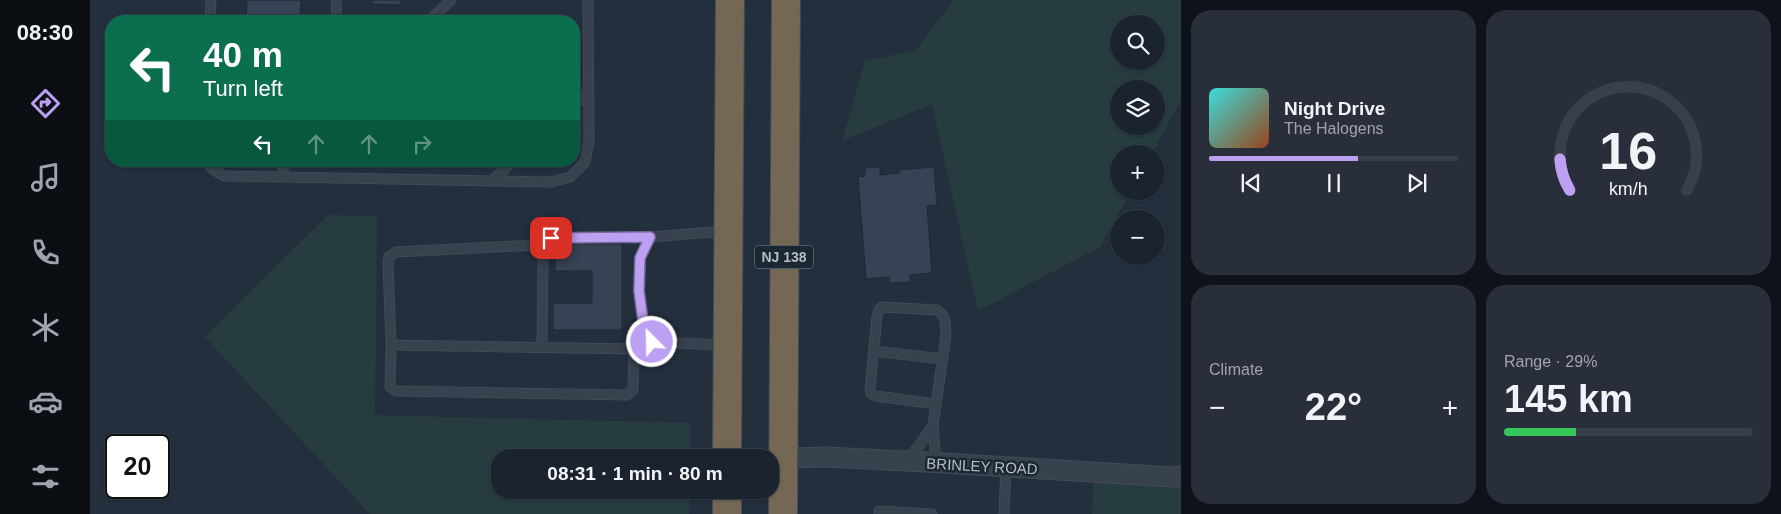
<!DOCTYPE html>
<html lang="en">
<head>
<meta charset="utf-8">
<style>
	:root { --surface:#1b232e; --page:#282f3a; --text:#f1f3f6; --muted:#a0a4aa; --line:#39404a; --accent:#bca0f2 }
	body { margin:0; font-family:Arial,sans-serif; background:var(--page); color:var(--text); height:100vh; display:flex; flex-direction:column; font-size:19px; white-space:nowrap }
	* { box-sizing:border-box; margin:0 }
	p { font-size:16px; color:var(--muted) }
	.icon { flex:none; width:28px; height:28px; fill:none; stroke:currentColor; stroke-width:2; stroke-linecap:round; stroke-linejoin:round }
	.map { position:relative; flex:1; overflow:hidden }
	.sheet { display:flex; flex-direction:column; gap:10px; padding:10px; background:#0f1319; width:600px }
	.sheet>* { flex:none }
	.banner { position:absolute; left:15px; top:15px; width:475px; height:152px; border-radius:20px; box-shadow:0 1px 4px #0004,0 0 0 1px var(--line); background:#0b6e4f; color:#fff; overflow:hidden }
	.tools { position:absolute; left:1020px; top:15px; display:grid; gap:10px }
	.tools a { display:grid; place-items:center; width:55px; height:55px; border-radius:50%; background:var(--surface); box-shadow:0 1px 4px #0004,0 0 0 1px var(--line); font-size:25px }
	.speed { position:absolute; left:15px; top:434px; display:flex; gap:10px; font-size:25px; font-weight:700; text-align:center }
	.speed>* { display:grid; place-content:center; width:65px; height:65px; border-radius:50%; background:var(--surface); box-shadow:0 1px 4px #0004,0 0 0 1px var(--line); line-height:1 }
	.speed .limit { border:2px solid #111; border-radius:8px; background:#fff; color:#111 }
	.pin { position:absolute; display:grid; place-items:center; width:42px; height:42px; color:#fff; margin:-21px; border-radius:10px; box-shadow:0 2px 8px #0006 }
	.me { position:absolute; width:55px; margin:-28px; rotate:337deg; stroke-linejoin:round; filter:drop-shadow(0 0 4px #0008) }
	.turn { display:flex; align-items:center; gap:18px; height:105px; padding:0 15px; font-size:22px }
	.turn .icon { width:65px; height:65px; stroke-width:2.5 }
	.turn b { display:block; font-size:35px; line-height:42px }
	.lanes { display:flex; align-items:center; height:48px; padding:0 15px; background:#0003; justify-content:center; gap:25px; direction:ltr }
	.lanes .off { opacity:.35 }
	.big { font-size:38px; font-weight:700; line-height:1.1 }
	.sheet .widget { flex:1; display:flex; flex-direction:column; justify-content:center; gap:8px; min-width:0; padding:0 18px; border-radius:20px; background:var(--page) }
	.sheet .dial { align-items:center; gap:0 }
	.dial svg { height:130px; overflow:visible; fill:none; stroke:var(--line); stroke-width:7; stroke-linecap:round; text-anchor:middle }
	.dial text { fill:var(--text); stroke:none }
	.song { display:flex; align-items:center; gap:15px }
	.cover { width:60px; height:60px; border-radius:8px; background:linear-gradient(135deg,hsl(180 70% 55%),hsl(20 70% 35%)) }
	.played { height:5px; border-radius:2px; background:linear-gradient(90deg,var(--accent) 60%,var(--line) 60%) }
	.keys { display:flex; justify-content:space-around; direction:ltr }
	.heat { display:flex; justify-content:space-between; align-items:center; font-size:28px; direction:ltr }
	.charge { height:8px; border-radius:4px; background:linear-gradient(90deg,#34c759 29%,var(--line) 0) }
	.sheet .tiles { flex:1; display:grid; gap:10px; grid-template-columns:repeat(2,1fr) }
	.trip { position:absolute; left:401px; top:449px; width:288px; height:50px; border-radius:20px; background:var(--surface); box-shadow:0 1px 4px #0004,0 0 0 1px var(--line); font-weight:700; line-height:50px; text-align:center }
	main { display:flex; flex:1; min-height:0 }
	.dock { display:flex; flex-direction:column; width:90px; justify-content:space-around; align-items:center; background:#0b0e12; color:var(--muted) }
	.dock .icon { width:35px; height:35px }
	.dock .on { color:var(--accent) }
	.dock b { font-size:22px; color:var(--text) }
	.map>svg:first-child { display:block }
	.green { fill:#263c3f; fill-rule:evenodd }
	.building { fill:#364354; stroke:#1f2835 }
	.lines { fill:none; stroke-linecap:round; stroke-linejoin:round }
	.lane-casing { stroke:#414a57; stroke-width:11 }
	.street-casing { stroke:#414a57; stroke-width:21 }
	.highway-casing { stroke:#434c59; stroke-width:30 }
	.lane { stroke:#38414e; stroke-width:9 }
	.street { stroke:#38414e; stroke-width:19 }
	.highway { stroke:#746855; stroke-width:28 }
	.route-casing { stroke:#7a689d; stroke-width:12 }
	.route { stroke:#bca0f2; stroke-width:9 }
	.labels { text-anchor:middle; dominant-baseline:central; stroke-width:5; stroke-linejoin:round; paint-order:stroke }
	.shield { fill:#1d2633; stroke:#878f9c; stroke-width:1 }
	.shield-label { font-size:14px; font-weight:bold; fill:#b4bcc9 }
	.street-label { font-size:15px; fill:#b4bcc9; stroke:#1d2633 }
</style>
</head>
<body>
<main>
<nav class="dock">
<b>08:30</b>
<svg class="icon on" aria-label="directions" viewBox="0 0 24 24"><path d="M12 3l9 9-9 9-9-9zM9 14v-3h6M13 9l2 2-2 2"/></svg>
<svg class="icon" aria-label="music" viewBox="0 0 24 24"><path d="M9 18V5l10-2v13"/><circle cx="6" cy="18" r="3"/><circle cx="16" cy="16" r="3"/></svg>
<svg class="icon" aria-label="phone" viewBox="0 0 24 24"><path d="M5 4h4l2 5-3 2q2 4 5 5l2-3 5 2v4C11 20 4 13 5 4z"/></svg>
<svg class="icon" aria-label="climate" viewBox="0 0 24 24"><path d="M12 3v18M4 7l16 10M4 17L20 7"/></svg>
<svg class="icon" aria-label="car" viewBox="0 0 24 24"><path d="M5 17H2v-5l4-1 3-4h7l3 4 3 1v5h-3M9 17h6M6 11h13"/><circle cx="7" cy="17" r="2"/><circle cx="17" cy="17" r="2"/></svg>
<svg class="icon" aria-label="filters" viewBox="0 0 24 24"><path d="M4 7h16M4 17h16"/><circle cx="9" cy="7" r="2"/><circle cx="15" cy="17" r="2"/></svg>
</nav>
<div class="map">
<svg width="1091" height="514" viewBox="0 0 1091 514">
	<rect width="100%" height="100%" fill="#242f3e"/>
	<path class="green" d="M864 0H1091V100L1062 154H1029V191H1041L1010 247 888 311 842 104 752 141 775 61 826 50ZM1029 24H1066V61H1029ZM1029 89H1066V126H1029Z
		M238 215 287 216 285 415 600 423V457L410 458V490H600L599 514H280L115 337Z
		M1004 470 1091 481V514H1002Z"/>
	<path class="building" d="M157 0H211L210 21H156Z
		M282 0H311V5L282 4Z
		M790 167V175L809 173V170L844 167 847 205 837 206 842 273 820 275V282L800 283 799 277 776 279 768 177 775 176V168Z
		M465 244H532V330H463V303H502V271H465Z"/>
	<g class="lines">
		<defs>
			<path id="lane" d="M246 0 247 21
				M120 21 121 0
				M339 21 361 0
				M484 106 498 92
				M119 161 121 168 134 176 461 182 480 177 495 162 499 141 498 0
				M193 177V161
				M402 181 423 161
				M561 237 550 258 549 291 554 328 562 342
				M446 245 461 238 561 237 636 231
				M301 345 298 263 299 257 306 252 446 245 453 258 452 348
				M544 349 543 390 537 395 306 391 300 387 301 345 544 349 562 342 635 345
				M784 351 852 359
				M843 425 856 335C855 323 857 317 847 310L792 307 789 310 787 316 780 389 781 394 786 396 846 404
				M817 460 829 446 843 425 846 463
				M789 514V511L842 514
				M914 514 916 467"/>
			<path id="street" d="M693 458 737 457 854 463 1084 477 1091 476"/>
			<path id="highway" d="M637 458 640 0
				M637 514V490
				M693 514 696 0"/>
		</defs>
		<use href="#lane" class="lane-casing"/>
		<use href="#street" class="street-casing"/>
		<use href="#highway" class="highway-casing"/>
		<use href="#lane" class="lane"/>
		<use href="#street" class="street"/>
		<use href="#highway" class="highway"/>
	</g>
	<g class="lines">
		<defs>
			<path id="route" d="M461 238 560 237 550 258 549 291 554 328 562 342"/>
		</defs>
		<use href="#route" class="route-casing"/>
		<use href="#route" class="route"/>
	</g>
	<g class="labels">
		<rect class="shield" x="665" y="245.5" width="58" height="23" rx="4"/>
		<g class="shield-label">
			<text x="694" y="257">NJ 138</text>
		</g>
		<g class="street-label">
			<text transform="translate(892 466) rotate(3)">BRINLEY ROAD</text>
		</g>
	</g>
</svg>
<div class="tools">
<a><svg class="icon" aria-label="search" viewBox="0 0 24 24"><circle cx="10" cy="10" r="6"/><path d="M15 15l6 6"/></svg></a>
<a><svg class="icon" aria-label="layers" viewBox="0 0 24 24"><path d="M12 4l9 5-9 5-9-5zM3 14l9 5 9-5"/></svg></a>
<a>+</a>
<a>−</a>
</div>
<div class="speed"><div class="limit">20</div></div>
<div class="pin" style="left:461px;top:238px;background:#d93025"><svg class="icon" aria-label="arrive" viewBox="0 0 24 24"><path d="M6 21V4h12l-3 4 3 4H6"/></svg></div>
<svg class="me" style="left:562px;top:342px" viewBox="-20 -20 40 40"><circle r="17" fill="#bca0f2" stroke="#fff" stroke-width="3"/><path d="M0-11L8 9 0 5-8 9z" fill="#fff"/></svg>
<div class="trip">08:31 · 1 min · 80 m</div>
<div class="banner">
<div class="turn"><svg class="icon" aria-label="left" viewBox="0 0 24 24"><path d="M17 20v-9H6M10 6l-5 5 5 5"/></svg><div><b>40 m</b>Turn left</div></div>
<div class="lanes"><svg class="icon" aria-label="left" viewBox="0 0 24 24"><path d="M17 20v-9H6M10 6l-5 5 5 5"/></svg><svg class="icon off" aria-label="ahead" viewBox="0 0 24 24"><path d="M12 20V5M6 11l6-6 6 6"/></svg><svg class="icon off" aria-label="ahead" viewBox="0 0 24 24"><path d="M12 20V5M6 11l6-6 6 6"/></svg><svg class="icon off" aria-label="right" viewBox="0 0 24 24"><path d="M7 20v-9h11M14 6l5 5-5 5"/></svg></div>
</div>
</div>
<section class="sheet">
<div class="tiles">
<div class="widget">
<div class="song"><i class="cover"></i><div><b>Night Drive</b><p>The Halogens</p></div></div>
<div class="played"></div>
<div class="keys"><svg class="icon" aria-label="previous" viewBox="0 0 24 24"><path d="M18 5L8 12l10 7zM5 5v14"/></svg><svg class="icon" aria-label="pause" viewBox="0 0 24 24"><path d="M8 5v14M16 5v14"/></svg><svg class="icon" aria-label="next" viewBox="0 0 24 24"><path d="M6 5l10 7-10 7zM19 5v14"/></svg></div>
</div>
<div class="widget dial"><svg viewBox="0 0 100 80">
<path d="M14 69A42 42 0 1 1 86 69"/>
<path d="M14 69A42 42 0 0 1 8 50" stroke="#bca0f2"/>
<text x="50" y="56" font-size="32" font-weight="700">16</text>
<text x="50" y="72" font-size="11">km/h</text>
</svg></div>
<div class="widget"><p>Climate</p>
<div class="heat"><a>−</a><b class="big">22°</b><a>+</a></div>
</div>
<div class="widget"><p>Range · 29%</p><b class="big">145 km</b><div class="charge"></div></div>
</div>
</section>
</main>
</body>
</html>
